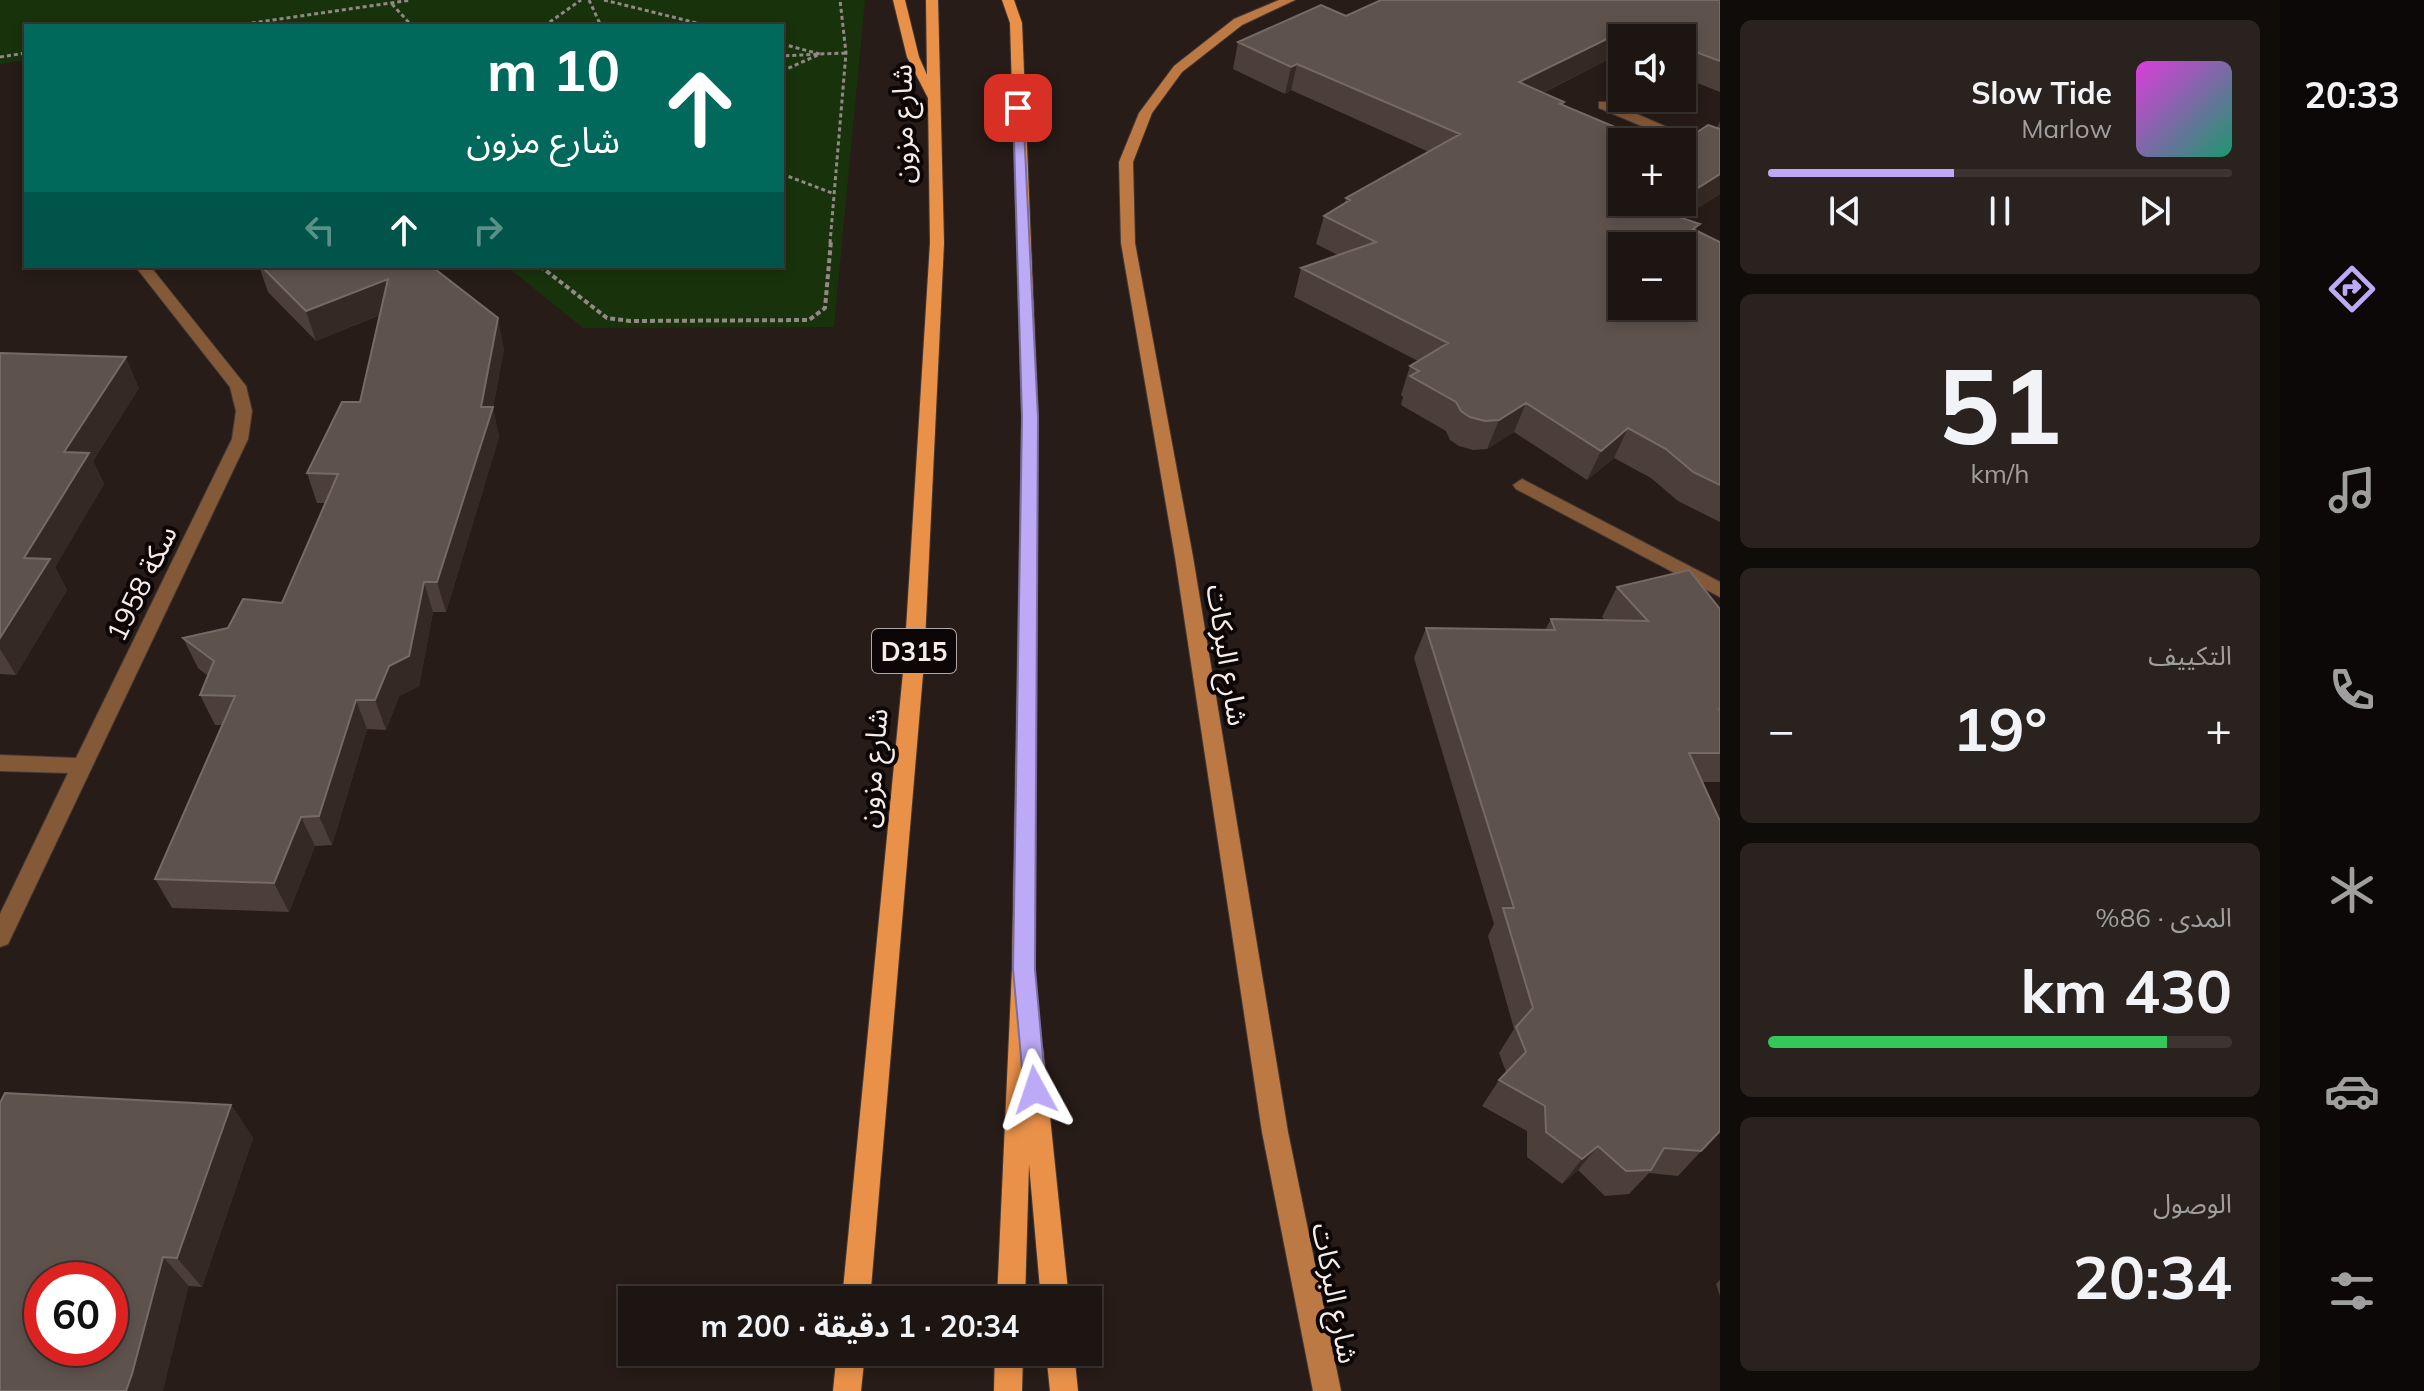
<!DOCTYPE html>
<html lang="ar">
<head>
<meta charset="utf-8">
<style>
	:root { --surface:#1d1511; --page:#2a221f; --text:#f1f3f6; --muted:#a09f9f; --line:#3b3431; --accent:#bcaaf6 }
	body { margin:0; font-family:Mulish,"Noto Sans Arabic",sans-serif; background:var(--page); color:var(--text); direction:rtl; height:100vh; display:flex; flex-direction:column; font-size:30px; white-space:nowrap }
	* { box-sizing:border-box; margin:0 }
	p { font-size:26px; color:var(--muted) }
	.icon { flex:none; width:44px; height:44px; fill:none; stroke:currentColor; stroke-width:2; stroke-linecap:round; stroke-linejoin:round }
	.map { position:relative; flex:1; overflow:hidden; direction:ltr }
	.drawer { display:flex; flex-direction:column; gap:20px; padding:20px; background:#100c09; width:560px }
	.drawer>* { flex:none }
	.top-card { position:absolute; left:24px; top:24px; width:760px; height:244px; border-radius:0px; box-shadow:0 4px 12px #0003,0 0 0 2px var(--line); direction:rtl; background:#00695c; color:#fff; overflow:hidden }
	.buttons { position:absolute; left:1608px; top:24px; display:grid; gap:16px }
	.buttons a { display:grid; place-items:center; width:88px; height:88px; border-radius:0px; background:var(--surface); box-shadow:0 4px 12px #0003,0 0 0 2px var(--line); font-size:40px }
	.speed { position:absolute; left:24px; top:1262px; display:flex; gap:16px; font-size:40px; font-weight:700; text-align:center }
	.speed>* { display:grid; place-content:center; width:104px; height:104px; border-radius:50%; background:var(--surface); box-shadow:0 4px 12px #0003,0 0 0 2px var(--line); line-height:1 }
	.speed .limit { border:12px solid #d22; background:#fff; color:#111 }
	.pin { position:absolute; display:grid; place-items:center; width:68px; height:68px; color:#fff; margin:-34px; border-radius:16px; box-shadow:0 4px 12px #0006 }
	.me { position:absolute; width:88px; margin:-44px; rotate:355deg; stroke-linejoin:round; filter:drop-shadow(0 0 6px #0008) }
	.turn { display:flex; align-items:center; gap:28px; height:168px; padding:0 32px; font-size:36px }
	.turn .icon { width:104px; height:104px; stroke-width:2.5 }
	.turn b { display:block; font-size:56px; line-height:68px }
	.lanes { display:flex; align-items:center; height:76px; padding:0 32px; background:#0003; justify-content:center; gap:40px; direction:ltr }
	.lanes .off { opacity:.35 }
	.big { font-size:60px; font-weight:700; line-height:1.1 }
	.drawer .widget { flex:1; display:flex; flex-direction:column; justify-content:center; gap:12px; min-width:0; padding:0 28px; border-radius:12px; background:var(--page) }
	.drawer .dial { align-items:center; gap:0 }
	.dial b { font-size:104px; line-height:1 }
	.song { display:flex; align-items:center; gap:24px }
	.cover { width:96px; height:96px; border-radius:12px; background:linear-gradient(135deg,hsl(300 70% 55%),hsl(160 70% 35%)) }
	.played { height:8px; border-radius:4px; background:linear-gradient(90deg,var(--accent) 40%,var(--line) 40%) }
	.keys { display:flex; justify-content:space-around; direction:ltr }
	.heat { display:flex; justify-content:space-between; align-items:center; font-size:44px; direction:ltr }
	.charge { height:12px; border-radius:6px; background:linear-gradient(90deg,#34c759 86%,var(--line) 0) }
	.trip { position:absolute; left:618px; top:1286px; width:484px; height:80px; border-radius:0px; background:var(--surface); box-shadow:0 4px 12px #0003,0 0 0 2px var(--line); font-weight:700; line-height:80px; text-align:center; direction:rtl }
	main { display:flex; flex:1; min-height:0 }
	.menu { display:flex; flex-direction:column; width:144px; justify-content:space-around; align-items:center; background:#0c0807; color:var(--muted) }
	.menu .icon { width:56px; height:56px }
	.menu .selected { color:var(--accent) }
	.menu b { font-size:36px; color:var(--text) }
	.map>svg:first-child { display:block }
	.green { fill:#18330b }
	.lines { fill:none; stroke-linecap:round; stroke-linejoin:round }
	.street-casing { stroke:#443935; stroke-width:2 }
	.secondary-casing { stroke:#443935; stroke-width:2 }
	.primary-casing { stroke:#443935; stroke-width:2 }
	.path-far1 { stroke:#928884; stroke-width:3; stroke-dasharray:4 3; stroke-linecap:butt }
	.path { stroke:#928884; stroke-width:4; stroke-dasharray:5 3; stroke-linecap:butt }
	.street { fill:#835938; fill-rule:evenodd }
	.secondary { fill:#bd7943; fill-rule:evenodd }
	.primary { fill:#e99149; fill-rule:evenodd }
	.wall { fill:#4c3f3a }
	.shaded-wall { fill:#352924 }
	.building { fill:#5e524d; stroke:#766a66; stroke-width:2; fill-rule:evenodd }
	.route { fill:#bcaaf6; stroke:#7a6ea0; stroke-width:2 }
	.labels { text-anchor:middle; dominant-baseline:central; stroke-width:8; stroke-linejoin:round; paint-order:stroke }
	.shield { fill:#0c0706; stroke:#b0a8a6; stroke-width:2 }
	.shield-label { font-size:26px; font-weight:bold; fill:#f6edea }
	.street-label { font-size:28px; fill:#f6edea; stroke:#0c0706 }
</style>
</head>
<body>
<main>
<nav class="menu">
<b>20:33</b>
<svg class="icon selected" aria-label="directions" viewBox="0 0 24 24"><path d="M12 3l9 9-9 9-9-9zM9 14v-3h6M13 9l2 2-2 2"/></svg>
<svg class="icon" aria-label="music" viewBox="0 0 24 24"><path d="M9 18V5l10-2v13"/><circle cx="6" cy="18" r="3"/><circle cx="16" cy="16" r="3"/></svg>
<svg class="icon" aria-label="phone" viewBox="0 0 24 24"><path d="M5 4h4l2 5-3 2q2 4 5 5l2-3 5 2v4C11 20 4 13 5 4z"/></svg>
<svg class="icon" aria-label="climate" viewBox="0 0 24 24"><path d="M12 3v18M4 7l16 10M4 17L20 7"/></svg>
<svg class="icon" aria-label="car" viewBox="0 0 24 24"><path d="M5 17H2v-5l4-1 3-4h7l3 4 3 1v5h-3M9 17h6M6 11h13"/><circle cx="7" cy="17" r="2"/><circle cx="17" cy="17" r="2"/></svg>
<svg class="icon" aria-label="filters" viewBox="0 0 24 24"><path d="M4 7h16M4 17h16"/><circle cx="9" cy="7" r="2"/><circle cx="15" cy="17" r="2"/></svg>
</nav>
<section class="drawer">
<div class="widget">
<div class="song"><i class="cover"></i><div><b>Slow Tide</b><p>Marlow</p></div></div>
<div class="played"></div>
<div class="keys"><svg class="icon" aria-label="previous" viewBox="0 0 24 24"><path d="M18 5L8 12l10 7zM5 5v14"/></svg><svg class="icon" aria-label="pause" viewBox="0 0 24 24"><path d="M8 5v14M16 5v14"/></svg><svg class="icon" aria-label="next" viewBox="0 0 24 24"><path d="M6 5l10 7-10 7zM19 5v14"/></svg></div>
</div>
<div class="widget dial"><b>51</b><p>km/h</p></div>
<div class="widget"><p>التكييف</p>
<div class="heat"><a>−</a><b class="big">19°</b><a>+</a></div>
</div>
<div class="widget"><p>المدى · 86%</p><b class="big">430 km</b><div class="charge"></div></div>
<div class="widget"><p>الوصول</p><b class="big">20:34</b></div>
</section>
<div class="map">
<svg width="1720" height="1391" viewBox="0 0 1720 1391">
	<rect width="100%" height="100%" fill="#271c17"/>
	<path class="green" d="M0 0H865L834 327 583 328 506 266H782V26H26V60L0 64Z"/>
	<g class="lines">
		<defs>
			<path id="street" d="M1599 102H1609L1720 150V159L1599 108Z
				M135 266H150L246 386 252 411 248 439 8 944 0 947V914L68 773 0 771V755L76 758 232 439 236 411 230 387Z
				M1522 479 1720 582V597L1516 489 1513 485Z"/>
			<path id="secondary" d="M1279 0H1295L1242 25 1182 72 1152 113 1133 162 1135 243 1193 557 1288 1132 1341 1391H1313L1262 1132 1175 557 1121 243 1119 162 1139 113 1174 66 1234 19Z"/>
			<path id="primary" d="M893 0H905L919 57 927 75 926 0H938L944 243 924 662 870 1300H842L904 662 930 243 928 98 907 57Z
				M1002 0H1014L1022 23 1038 418 1033 1039 1040 1041 1043 1049 1069 1300H1041L1029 1164 1025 1300H997L1012 969 1022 418 1010 23Z
				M837 1352H865L861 1391H833Z
				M995 1352H1023L1022 1391H994Z
				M1046 1352H1074L1078 1391H1050Z"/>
		</defs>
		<use href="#street" class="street-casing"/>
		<use href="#secondary" class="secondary-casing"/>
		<use href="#primary" class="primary-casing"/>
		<path class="path-far1" d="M589 0 601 26
			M604 0 709 26
			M392 4 412 26
			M231 26 411 0
			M544 26 581 0
			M782 44 820 54 782 56
			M0 57 26 53
			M782 71 820 54 846 53
			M782 174 832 193
			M830 243 846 53 840 0"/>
		<path class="path" d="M540 266 607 318 630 321 809 320 825 308 831 241"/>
		<use href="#street" class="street"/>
		<use href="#secondary" class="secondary"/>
		<use href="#primary" class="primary"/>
	</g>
	<path class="wall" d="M1720 0V92L1682 77V38H1622V62L1611 58 1543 93 1564 102 1563 105 1622 202 1717 128 1720 121V194L1682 218 1697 231 1720 242V522L1678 501 1651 478 1614 458 1587 480 1514 432 1487 449 1473 450 1459 446 1450 440 1446 431 1401 405 1403 397 1401 395 1410 366 1418 361 1294 297 1301 268 1338 255 1316 244 1324 216 1345 202 1346 198 1429 152 1291 90 1285 94 1233 69 1238 42 1346 16Z
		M259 266H431L504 348 493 408 499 437 446 612H433L419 686 399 696 386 730 367 729 332 845 315 846 289 912 172 908 155 879 222 725H215L200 695 208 676 198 668 183 638 228 628 282 603 325 503H317L307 473 360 402 380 315 316 341 268 292Z
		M0 353 139 388 93 461 104 484 55 567 67 590 16 675 0 674Z
		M1617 587 1720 609V782H1702L1720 1131 1678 1176 1649 1173 1629 1194 1605 1196 1578 1170 1562 1184 1527 1157V1131L1482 1106 1499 1080 1506 1072 1499 1053 1514 1029 1488 936 1494 924 1414 658 1426 628 1545 630 1551 619 1605 620 1602 617Z
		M231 1105 253 1138 202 1287 189 1286 0 1391Z
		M1720 1280V1296L1716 1284Z"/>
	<path class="shaded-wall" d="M1662 27 1658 38H1642Z
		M1621 32 1611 58 1510 109 1519 82Z
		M1297 64 1291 90 1285 94 1291 67Z
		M1720 174V194L1649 239 1661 211 1675 202H1682V198Z
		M388 279 396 308 316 341 306 311Z
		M498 318 504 348 493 408 499 437 446 612 437 582 481 407Z
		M126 357 139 388 93 461 104 484 55 567 67 590 16 675 0 649V638L24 558 64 452Z
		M1526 403 1514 432 1487 449 1499 420Z
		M1628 428 1614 458 1587 480 1601 451Z
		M424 582 433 612 419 686 399 696 386 730 375 700Z
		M356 700 367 729 332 845 319 816Z
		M301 817 315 846 289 912 274 883Z
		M231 1105 253 1138 202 1287 177 1258Z
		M1598 1146 1578 1170 1562 1184 1582 1159Z
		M163 1257 189 1286 163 1391H126Z"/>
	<path class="building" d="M1381 0H1720V61L1688 49 1682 44V38H1675L1662 27 1642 38H1637L1621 32 1519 82 1564 102 1560 104 1648 141 1679 142H1622V202H1675L1661 211 1700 224 1693 229 1720 242V485L1693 472 1666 449 1628 428 1601 451 1526 403 1499 420 1485 421 1470 417 1461 411 1456 402 1410 376 1419 371 1410 366 1448 343 1301 268 1376 242 1324 216 1350 200 1346 198 1460 134 1297 64 1291 67 1238 42 1321 5 1346 16ZM1622 246H1682V306H1622Z
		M1708 125 1720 129V174L1682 198V142Z
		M261 266H431L498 318 481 407H493L437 582H424L409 656 389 666 375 700H356L319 816 301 817 274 883 155 879 235 696 200 695 214 661 183 638 228 628 243 599 282 603 338 474 307 473 342 402H360L388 279 306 311Z
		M0 353 126 357 64 452 89 453 24 558 50 559 0 638Z
		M1689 570 1720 609V709H1719L1720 712V753H1689L1720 821V1131L1701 1151 1664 1148 1651 1170 1626 1171 1598 1146 1582 1159 1546 1132 1545 1106 1499 1080 1526 1052 1516 1027 1533 1008 1503 908H1514L1426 628 1555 630 1551 619 1648 621 1617 587Z
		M5 1093 231 1105 177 1258 163 1257 132 1374 126 1391H0V1103ZM42 1280H110V1348H42Z"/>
	<path class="route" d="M1013 105 1023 108 1038 418 1035 969 1046 1090 1043 1097 1035 1100 1027 1097 1024 1090 1013 969 1022 418Z"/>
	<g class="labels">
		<rect class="shield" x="872" y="629" width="84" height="44" rx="6"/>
		<g class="shield-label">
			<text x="914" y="651">D315</text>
		</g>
		<g class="street-label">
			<text transform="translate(902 124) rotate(-91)">شارع مزون</text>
			<text transform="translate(141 583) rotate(-64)">سكة 1958</text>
			<text transform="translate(1228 655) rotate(81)">شارع البركات</text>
			<text transform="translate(872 768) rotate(-85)">شارع مزون</text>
			<text transform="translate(1336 1293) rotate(79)">شارع البركات</text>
		</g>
	</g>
</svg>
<div class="buttons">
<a><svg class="icon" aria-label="sound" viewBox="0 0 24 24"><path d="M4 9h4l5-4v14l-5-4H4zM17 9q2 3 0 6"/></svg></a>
<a>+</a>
<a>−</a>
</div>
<div class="speed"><div class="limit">60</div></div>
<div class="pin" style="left:1018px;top:108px;background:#d93025"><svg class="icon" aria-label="arrive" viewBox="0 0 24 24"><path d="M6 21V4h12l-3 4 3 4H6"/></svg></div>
<svg class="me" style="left:1035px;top:1090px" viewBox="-20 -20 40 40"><path d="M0-17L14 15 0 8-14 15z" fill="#bcaaf6" stroke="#fff" stroke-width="4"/></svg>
<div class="trip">20:34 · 1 دقيقة · 200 m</div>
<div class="top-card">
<div class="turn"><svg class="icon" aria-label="ahead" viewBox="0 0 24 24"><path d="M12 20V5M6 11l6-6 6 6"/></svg><div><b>10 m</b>شارع مزون</div></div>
<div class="lanes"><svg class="icon off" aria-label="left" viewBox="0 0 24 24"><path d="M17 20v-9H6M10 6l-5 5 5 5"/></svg><svg class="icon" aria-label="ahead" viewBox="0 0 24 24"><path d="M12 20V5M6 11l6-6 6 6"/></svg><svg class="icon off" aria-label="right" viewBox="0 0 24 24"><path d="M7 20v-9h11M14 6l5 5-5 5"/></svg></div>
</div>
</div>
</main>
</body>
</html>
